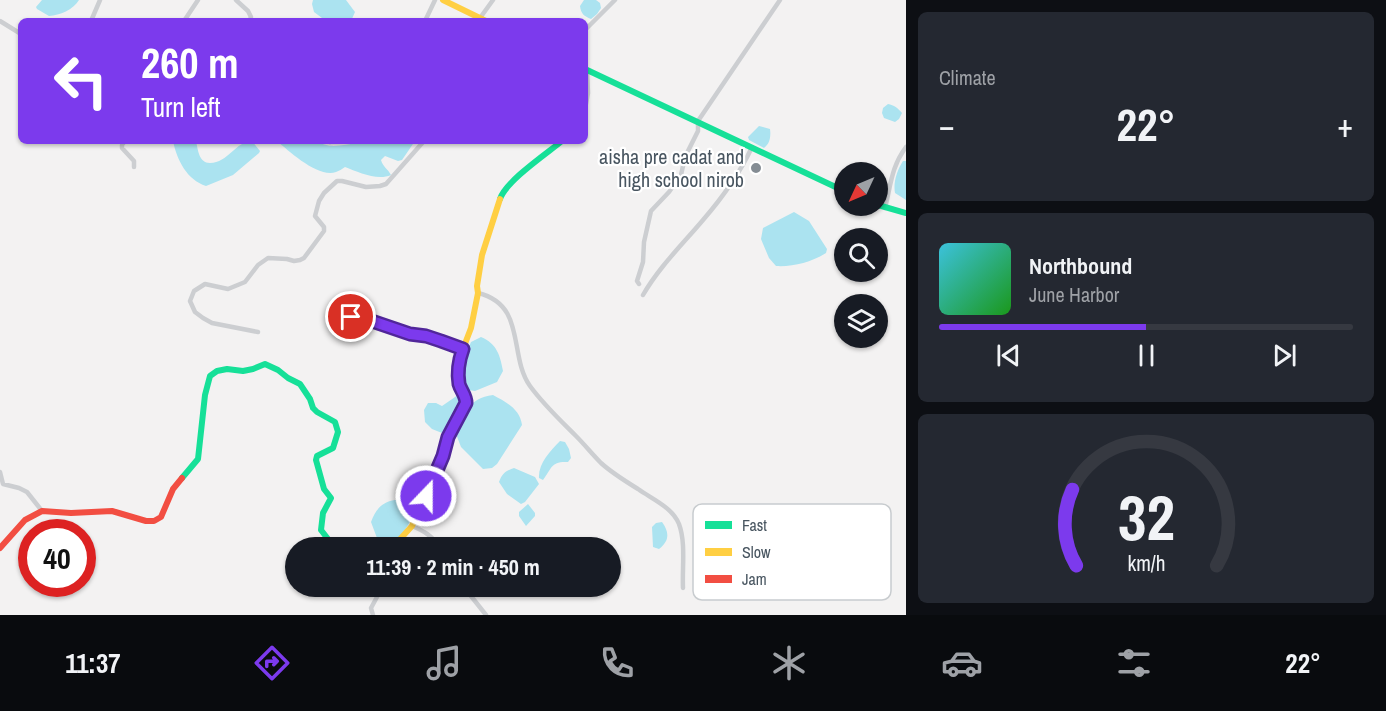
<!DOCTYPE html>
<html lang="en">
<head>
<meta charset="utf-8">
<style>
	:root { --surface:#171b24; --page:#242831; --text:#f1f3f6; --muted:#9ea1a6; --line:#363941; --accent:#7c3aed }
	body { margin:0; font-family:"Archivo Narrow",sans-serif; background:var(--page); color:var(--text); height:100vh; display:flex; flex-direction:column; font-size:22px; white-space:nowrap }
	* { box-sizing:border-box; margin:0 }
	p { font-size:20px; color:var(--muted) }
	.icon { flex:none; width:33px; height:33px; fill:none; stroke:currentColor; stroke-width:2; stroke-linecap:round; stroke-linejoin:round }
	.map { position:relative; flex:1; overflow:hidden }
	.details { display:flex; flex-direction:column; gap:12px; padding:12px; background:#0d0f14; width:480px }
	.details>* { flex:none }
	.hud { position:absolute; left:18px; top:18px; width:570px; height:126px; border-radius:9px; box-shadow:0 2px 4px #0004; background:#7c3aed; color:#fff; overflow:hidden }
	.needle { width:39px; rotate:226deg }
	.fabs { position:absolute; left:834px; top:162px; display:grid; gap:12px }
	.fabs a { display:grid; place-items:center; width:54px; height:54px; border-radius:50%; background:var(--surface); box-shadow:0 2px 4px #0004; font-size:30px }
	.speed { position:absolute; left:18px; top:519px; display:flex; gap:12px; font-size:30px; font-weight:700; text-align:center }
	.speed>* { display:grid; place-content:center; width:78px; height:78px; border-radius:50%; background:var(--surface); box-shadow:0 2px 4px #0004; line-height:1 }
	.speed .limit { border:9px solid #d22; background:#fff; color:#111 }
	.pin { position:absolute; display:grid; place-items:center; width:51px; height:51px; color:#fff; margin:-26px; border:3px solid #fff; border-radius:50%; box-shadow:0 2px 6px #0007 }
	.me { position:absolute; width:66px; margin:-33px; rotate:22deg; stroke-linejoin:round; filter:drop-shadow(0 0 4px #0008) }
	.turn { display:flex; align-items:center; gap:21px; height:126px; padding:0 24px; font-size:27px }
	.turn .icon { width:78px; height:78px; stroke-width:2.5 }
	.turn b { display:block; font-size:42px; line-height:51px }
	.big { font-size:45px; font-weight:700; line-height:1.1 }
	.details .widget { flex:1; display:flex; flex-direction:column; justify-content:center; gap:9px; min-width:0; padding:0 21px; border-radius:9px; background:var(--page) }
	.details .dial { align-items:center; gap:0 }
	.dial svg { height:156px; overflow:visible; fill:none; stroke:var(--line); stroke-width:7; stroke-linecap:round; text-anchor:middle }
	.dial text { fill:var(--text); stroke:none }
	.song { display:flex; align-items:center; gap:18px }
	.cover { width:72px; height:72px; border-radius:9px; background:linear-gradient(135deg,hsl(190 70% 55%),hsl(120 70% 35%)) }
	.played { height:6px; border-radius:3px; background:linear-gradient(90deg,var(--accent) 50%,var(--line) 50%) }
	.keys { display:flex; justify-content:space-around; direction:ltr }
	.heat { display:flex; justify-content:space-between; align-items:center; font-size:33px; direction:ltr }
	.trip { position:absolute; left:285px; top:537px; width:336px; height:60px; border-radius:30px; background:var(--surface); box-shadow:0 2px 4px #0004; font-weight:700; line-height:60px; text-align:center }
	.dock { display:flex; height:96px; justify-content:space-around; align-items:center; background:#090b0e; color:var(--muted) }
	.dock .icon { width:42px; height:42px }
	.dock .on { color:var(--accent) }
	.dock b { font-size:27px; color:var(--text) }
	main { display:flex; flex:1; min-height:0 }
	.map>svg:first-child { display:block }
	.water { fill:#abe3f0 }
	.lines { fill:none; stroke-linecap:round; stroke-linejoin:round }
	.street { stroke:#ccced1; stroke-width:4.5 }
	.fast { stroke:#16e098; stroke-width:6 }
	.slow { stroke:#ffcf43; stroke-width:6 }
	.jam { stroke:#f24e42; stroke-width:6 }
	.route-casing { stroke:#51269a; stroke-width:15 }
	.route { stroke:#7c3aed; stroke-width:10 }
	.poi-dot { fill:#848c93; stroke:#fff; stroke-width:2 }
	.labels { text-anchor:middle; dominant-baseline:central; stroke-width:4.5; stroke-linejoin:round; paint-order:stroke }
	.poi-label { font-size:20px; fill:#485560; stroke:#fff; text-anchor:end }
	.key { fill:#fff; stroke:#c8cccf; stroke-width:1.5 }
	.key-label { font-size:16px; fill:#485560 }
</style>
</head>
<body>
<main>
<div class="map">
<svg width="906" height="615" viewBox="0 0 906 615">
	<rect width="100%" height="100%" fill="#f3f2f2"/>
	<path class="water" d="M42 0H79C73 10 60 15 49 16L37 9 36 7Z
		M313 0H346L355 12 351 21H323L322 18 314 12 312 4Z
		M584 0H596L600 3 601 8 597 14 591 19C584 16 581 14 580 6Z
		M888 104C894 105 898 108 902 113L899 119 895 122 884 118 882 113 883 108Z
		M759 126 770 129C771 136 770 144 764 148L749 140 748 137Z
		M173 141H196C198 150 199 163 210 163 228 163 236 141 252 141L260 151 259 153 233 175 206 186C187 180 177 160 173 141Z
		M277 141H318C329 150 345 144 358 143L361 141H415L402 160 398 161 385 156 381 160C383 167 388 169 391 175 377 181 358 172 345 167 342 169 339 171 336 172 318 178 290 152 277 141Z
		M903 161H906V200L895 193C893 183 897 170 903 161Z
		M794 212 809 221 827 249 826 253C812 262 793 267 776 266L769 258 761 239 763 228Z
		M481 337C497 344 500 355 503 371L497 382 475 391 468 390C460 370 463 361 471 342Z
		M458 395 462 397V405L454 414 442 433 432 429 425 422 424 410 428 403H436L442 406Z
		M493 395C506 402 520 409 522 425L497 464 492 468 483 469 461 447 456 434C466 413 468 398 493 395Z
		M560 441 565 442 569 449 571 458 568 462C551 461 552 468 543 480L539 478C538 464 550 451 560 441Z
		M514 468 535 477 539 484 525 502 521 504 507 494 499 482C502 474 505 471 514 468Z
		M395 500 410 503 415 507V509C410 524 403 537 388 544L377 538 371 522C376 509 382 502 395 500Z
		M528 504 535 513V516L526 526 519 516V512Z
		M662 522C670 533 669 541 659 549L653 547 652 527 656 523Z"/>
	<g class="lines">
		<path class="street" d="M236 0 248 11 251 17 249 21
			M480 18 493 0
			M0 21 21 34
			M91 21 100 0
			M184 21 198 0
			M425 21 435 0
			M585 30 615 0
			M585 109 588 93 587 70
			M125 141 122 145V148L134 161V167
			M327 141 330 142 333 141
			M885 208C891 185 891 167 906 147
			M639 284 637 281 643 262 644 242 651 211 669 192 681 175 685 157 698 131V121L780 0
			M478 293C527 305 508 355 530 386 543 404 560 420 576 436 585 445 592 454 601 463 612 473 625 481 638 489 652 499 672 507 679 524 686 543 682 568 683 588
			M643 295C659 267 682 245 703 220 722 198 740 173 752 147
			M351 317H360L410 334 427 337 441 341 463 349
			M258 332 212 323 203 318 195 312 190 301 194 291 205 284 228 289 245 282 258 265 268 258 287 259 294 261 300 260 304 258 324 231V227L315 216 319 201 324 193 337 181H342L366 187 380 186 386 184 424 141
			M0 472 3 484 19 488 27 492 42 511
			M412 526C424 531 433 536 439 548
			M463 586 486 615
			M373 615 371 608 383 586"/>
		<path class="fast" d="M585 69 844 191
			M500 199C506 181 546 154 562 141
			M878 205 906 213
			M182 478 198 459 205 395 210 376 217 371 227 369 243 371 253 369 265 364 278 370 288 378 300 384 310 399 313 408 317 412 335 422 338 432 333 448 317 456 316 460 324 489 331 498 323 513 321 530 335 548"/>
		<path class="slow" d="M443 0 486 21
			M392 548 412 526 443 456 448 437 466 403V398L459 385 458 362 471 328 478 293 477 286 482 255 500 199"/>
		<path class="jam" d="M0 548 25 520 42 511 71 513 112 511 146 521H154L161 517 173 489 182 478"/>
	</g>
	<g class="lines">
		<defs>
			<path id="route" d="M351 317H360L410 334 426 336 441 341 463 349C459 360 457 372 459 384 461 391 466 395 466 403L448 437 443 456 426 496"/>
		</defs>
		<use href="#route" class="route-casing"/>
		<use href="#route" class="route"/>
	</g>
	<circle class="poi-dot" cx="756" cy="168" r="6"/>
	<g class="labels">
		<g class="poi-label">
			<text x="744" y="156">aisha pre cadat and<tspan x="744" dy="23">high school nirob</tspan></text>
		</g>
	</g>
	<rect x="693" y="504" width="198" height="96" rx="9" class="key"/>
	<rect x="705" y="521" width="27" height="8" fill="#16e098"/>
	<rect x="705" y="548" width="27" height="8" fill="#ffcf43"/>
	<rect x="705" y="575" width="27" height="8" fill="#f24e42"/>
	<g class="key-label">
		<text x="742" y="531">Fast</text>
		<text x="742" y="558">Slow</text>
		<text x="742" y="585">Jam</text>
	</g>
</svg>
<div class="fabs">
<a><svg class="needle" viewBox="-14 -14 28 28"><path d="M0-13l5 13h-10z" fill="#e53935"/><path d="M0 13l5-13h-10z" fill="#9ea1a6"/></svg></a>
<a><svg class="icon" aria-label="search" viewBox="0 0 24 24"><circle cx="10" cy="10" r="6"/><path d="M15 15l6 6"/></svg></a>
<a><svg class="icon" aria-label="layers" viewBox="0 0 24 24"><path d="M12 4l9 5-9 5-9-5zM3 14l9 5 9-5"/></svg></a>
</div>
<div class="speed"><div class="limit">40</div></div>
<div class="pin" style="left:351px;top:317px;background:#d93025"><svg class="icon" aria-label="arrive" viewBox="0 0 24 24"><path d="M6 21V4h12l-3 4 3 4H6"/></svg></div>
<svg class="me" style="left:426px;top:496px" viewBox="-20 -20 40 40"><circle r="17" fill="#7c3aed" stroke="#fff" stroke-width="3"/><path d="M0-11L8 9 0 5-8 9z" fill="#fff"/></svg>
<div class="trip">11:39 · 2 min · 450 m</div>
<div class="hud">
<div class="turn"><svg class="icon" aria-label="left" viewBox="0 0 24 24"><path d="M17 20v-9H6M10 6l-5 5 5 5"/></svg><div><b>260 m</b>Turn left</div></div>
</div>
</div>
<section class="details">
<div class="widget"><p>Climate</p>
<div class="heat"><a>−</a><b class="big">22°</b><a>+</a></div>
</div>
<div class="widget">
<div class="song"><i class="cover"></i><div><b>Northbound</b><p>June Harbor</p></div></div>
<div class="played"></div>
<div class="keys"><svg class="icon" aria-label="previous" viewBox="0 0 24 24"><path d="M18 5L8 12l10 7zM5 5v14"/></svg><svg class="icon" aria-label="pause" viewBox="0 0 24 24"><path d="M8 5v14M16 5v14"/></svg><svg class="icon" aria-label="next" viewBox="0 0 24 24"><path d="M6 5l10 7-10 7zM19 5v14"/></svg></div>
</div>
<div class="widget dial"><svg viewBox="0 0 100 80">
<path d="M14 69A42 42 0 1 1 86 69"/>
<path d="M14 69A42 42 0 0 1 12 30" stroke="#7c3aed"/>
<text x="50" y="56" font-size="32" font-weight="700">32</text>
<text x="50" y="72" font-size="11">km/h</text>
</svg></div>
</section>
</main>
<nav class="dock">
<b>11:37</b>
<svg class="icon on" aria-label="directions" viewBox="0 0 24 24"><path d="M12 3l9 9-9 9-9-9zM9 14v-3h6M13 9l2 2-2 2"/></svg>
<svg class="icon" aria-label="music" viewBox="0 0 24 24"><path d="M9 18V5l10-2v13"/><circle cx="6" cy="18" r="3"/><circle cx="16" cy="16" r="3"/></svg>
<svg class="icon" aria-label="phone" viewBox="0 0 24 24"><path d="M5 4h4l2 5-3 2q2 4 5 5l2-3 5 2v4C11 20 4 13 5 4z"/></svg>
<svg class="icon" aria-label="climate" viewBox="0 0 24 24"><path d="M12 3v18M4 7l16 10M4 17L20 7"/></svg>
<svg class="icon" aria-label="car" viewBox="0 0 24 24"><path d="M5 17H2v-5l4-1 3-4h7l3 4 3 1v5h-3M9 17h6M6 11h13"/><circle cx="7" cy="17" r="2"/><circle cx="17" cy="17" r="2"/></svg>
<svg class="icon" aria-label="filters" viewBox="0 0 24 24"><path d="M4 7h16M4 17h16"/><circle cx="9" cy="7" r="2"/><circle cx="15" cy="17" r="2"/></svg>
<b>22°</b>
</nav>
</body>
</html>
